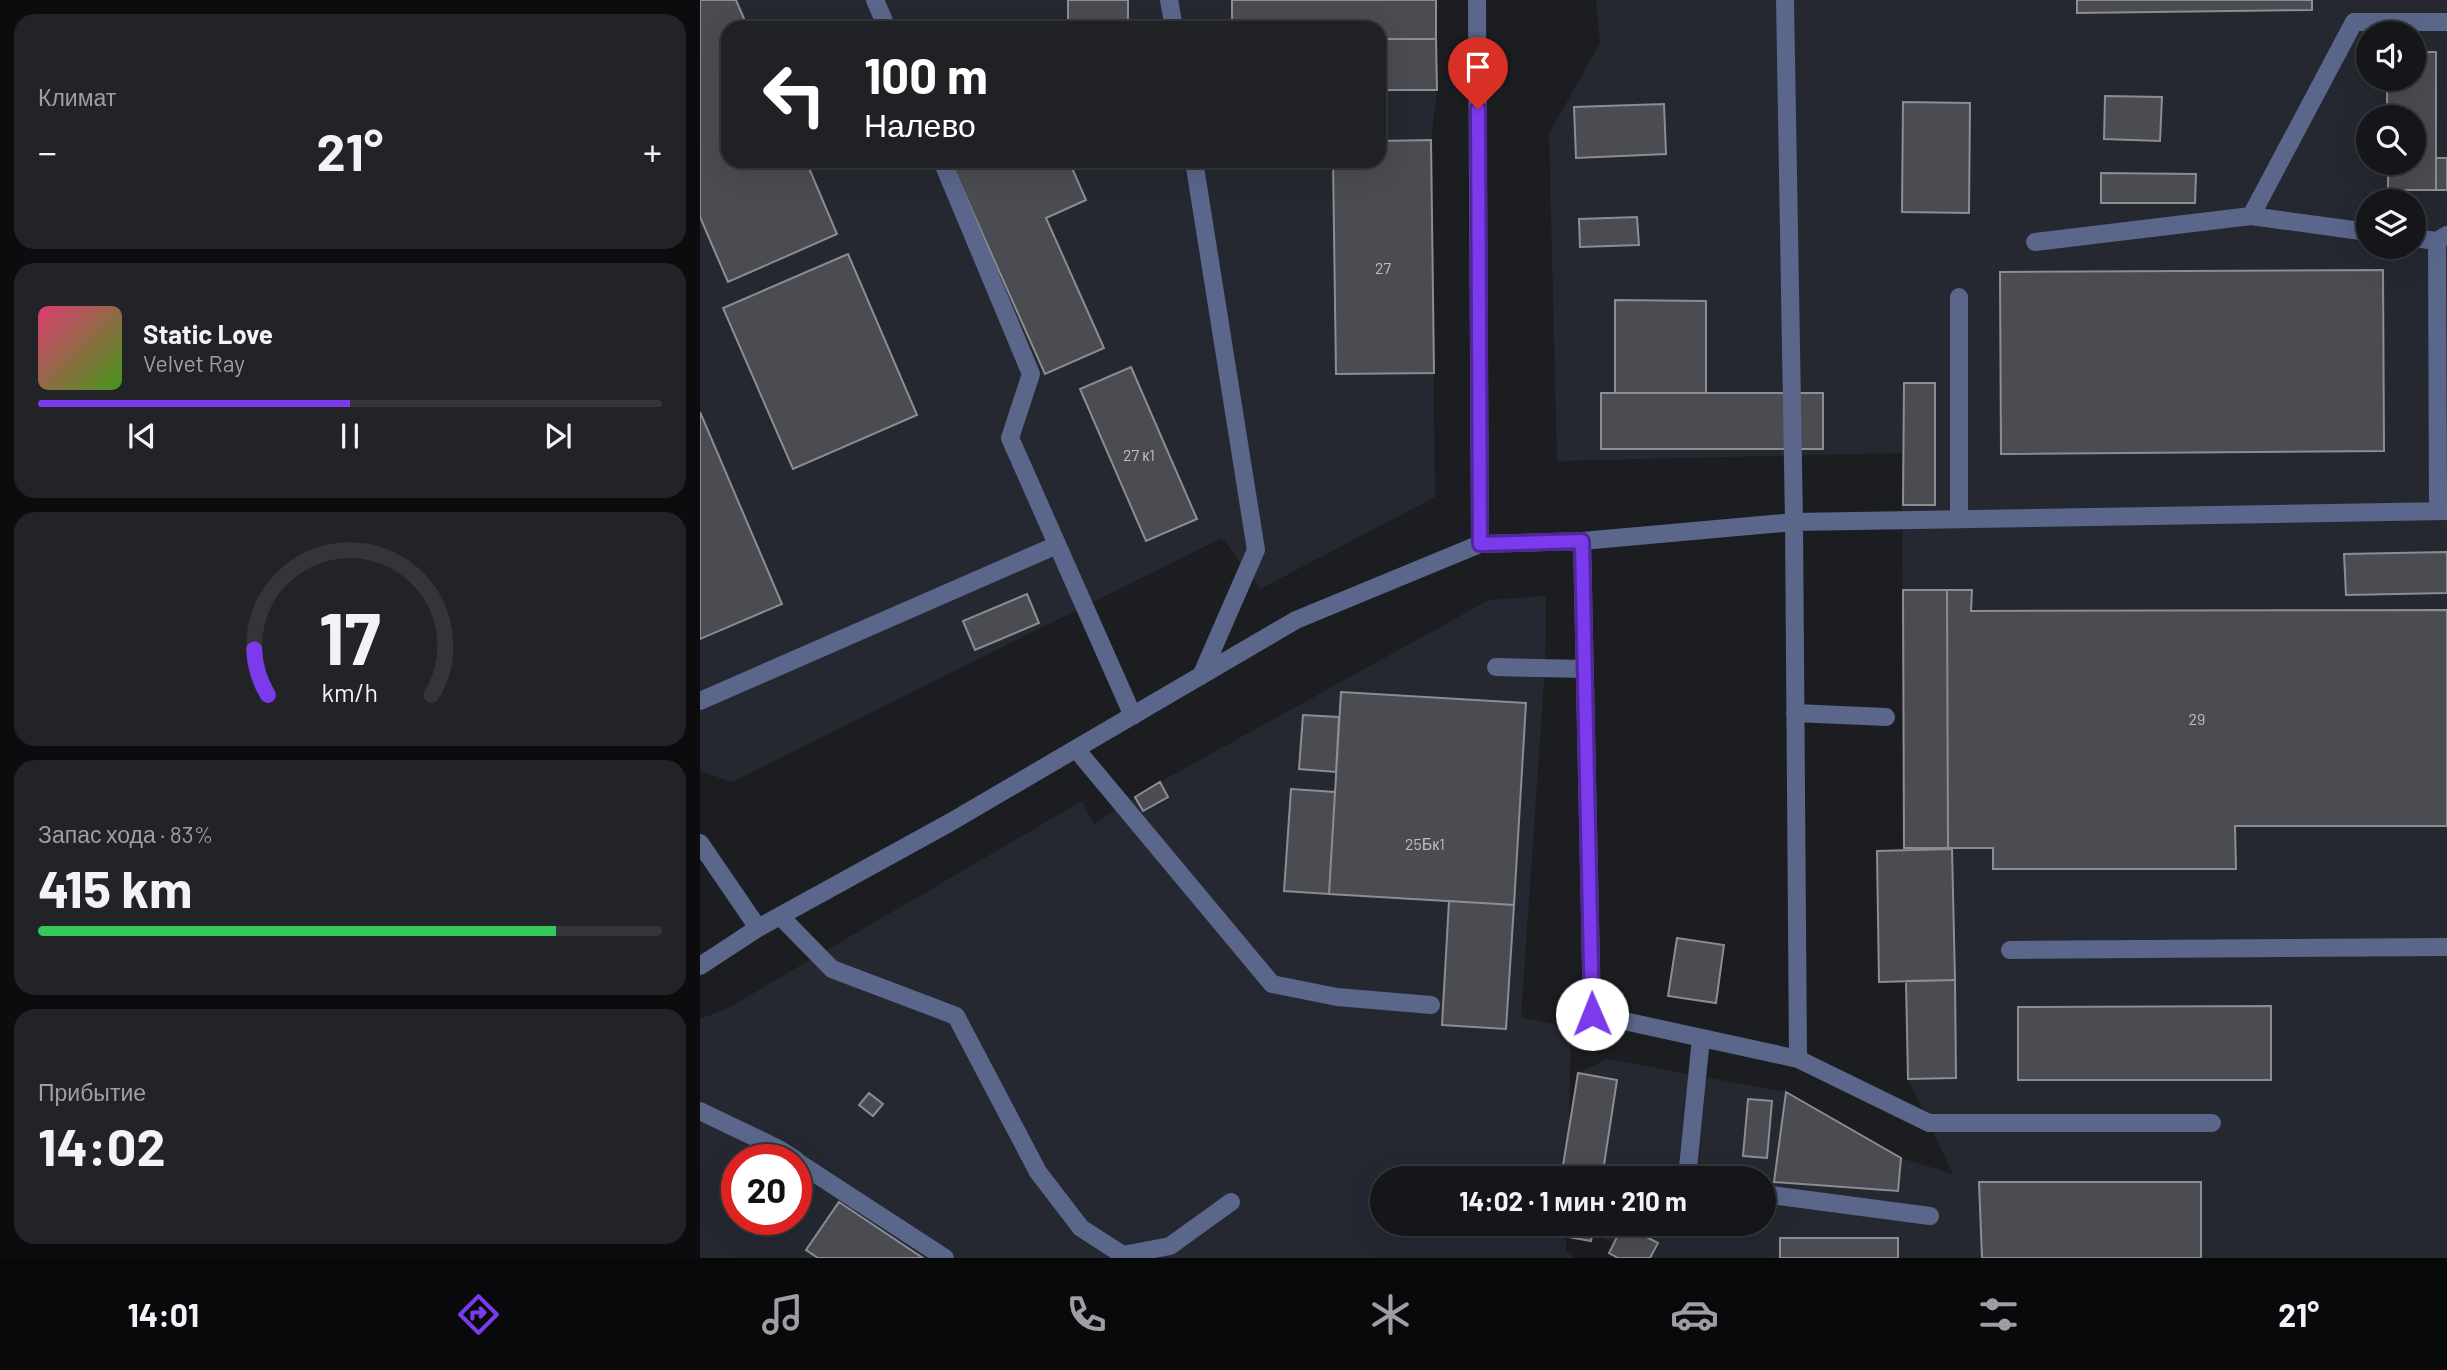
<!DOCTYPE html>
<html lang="ru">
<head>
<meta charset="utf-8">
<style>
	:root { --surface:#151619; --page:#222326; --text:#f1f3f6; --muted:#9d9fa2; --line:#343538; --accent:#7c3aed }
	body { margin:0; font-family:Barlow,sans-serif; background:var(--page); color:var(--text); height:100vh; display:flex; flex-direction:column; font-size:26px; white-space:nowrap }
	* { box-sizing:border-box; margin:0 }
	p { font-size:23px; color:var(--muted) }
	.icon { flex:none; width:38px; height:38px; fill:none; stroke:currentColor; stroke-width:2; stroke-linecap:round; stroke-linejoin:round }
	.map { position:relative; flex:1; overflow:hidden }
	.details { display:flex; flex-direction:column; gap:14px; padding:14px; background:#0c0c0e; width:700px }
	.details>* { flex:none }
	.banner { position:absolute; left:21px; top:21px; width:665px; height:147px; border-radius:21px; box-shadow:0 7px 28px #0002,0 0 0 2px var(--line); background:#202124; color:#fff; overflow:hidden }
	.buttons { position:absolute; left:1656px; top:21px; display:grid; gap:14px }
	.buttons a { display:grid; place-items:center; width:70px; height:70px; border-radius:50%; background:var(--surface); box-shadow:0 7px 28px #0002,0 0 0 2px var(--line); font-size:35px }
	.speed { position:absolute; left:21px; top:1144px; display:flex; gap:14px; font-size:35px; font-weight:700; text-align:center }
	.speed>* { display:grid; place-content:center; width:91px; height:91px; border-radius:50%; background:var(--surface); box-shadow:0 7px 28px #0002,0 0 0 2px var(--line); line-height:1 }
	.speed .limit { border:10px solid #d22; background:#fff; color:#111 }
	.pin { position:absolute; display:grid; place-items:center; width:60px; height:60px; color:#fff; margin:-72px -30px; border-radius:50% 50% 50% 0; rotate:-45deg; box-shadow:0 0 7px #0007 }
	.pin .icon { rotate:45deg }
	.me { position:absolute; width:77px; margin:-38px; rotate:359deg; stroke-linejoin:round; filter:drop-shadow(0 0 5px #0008) }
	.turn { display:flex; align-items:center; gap:24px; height:147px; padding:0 28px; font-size:32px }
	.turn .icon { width:91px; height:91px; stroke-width:2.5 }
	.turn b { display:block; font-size:49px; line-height:60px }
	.big { font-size:52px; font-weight:700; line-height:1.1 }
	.details .tile { flex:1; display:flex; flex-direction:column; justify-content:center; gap:10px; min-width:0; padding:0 24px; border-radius:21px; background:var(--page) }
	.details .dial { align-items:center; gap:0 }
	.dial svg { height:182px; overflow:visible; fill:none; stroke:var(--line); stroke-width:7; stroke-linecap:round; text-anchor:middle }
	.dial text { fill:var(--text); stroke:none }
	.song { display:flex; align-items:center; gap:21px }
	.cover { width:84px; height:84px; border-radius:10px; background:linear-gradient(135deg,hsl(340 70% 55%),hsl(100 70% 35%)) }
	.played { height:7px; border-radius:4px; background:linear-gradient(90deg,var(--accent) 50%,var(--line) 50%) }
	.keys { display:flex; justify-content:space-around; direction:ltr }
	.heat { display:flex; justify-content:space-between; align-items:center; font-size:38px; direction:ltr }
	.charge { height:10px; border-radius:5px; background:linear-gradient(90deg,#34c759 83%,var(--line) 0) }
	.trip { position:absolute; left:670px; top:1166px; width:406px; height:70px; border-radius:35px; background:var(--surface); box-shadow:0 7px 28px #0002,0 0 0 2px var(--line); font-weight:700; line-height:70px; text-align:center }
	.tab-bar { display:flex; height:112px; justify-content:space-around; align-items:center; background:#08090a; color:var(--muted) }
	.tab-bar .icon { width:49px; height:49px }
	.tab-bar .on { color:var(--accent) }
	.tab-bar b { font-size:32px; color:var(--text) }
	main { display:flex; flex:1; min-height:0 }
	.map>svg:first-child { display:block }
	.built { fill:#252831; fill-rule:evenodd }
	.building { fill:#4b4c51; stroke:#8b8d92; stroke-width:2 }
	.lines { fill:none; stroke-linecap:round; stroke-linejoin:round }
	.minor { stroke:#5a678b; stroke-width:18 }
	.route-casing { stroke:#51269a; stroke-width:18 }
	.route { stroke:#7c3aed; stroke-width:12 }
	.labels { text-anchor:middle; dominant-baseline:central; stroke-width:7; stroke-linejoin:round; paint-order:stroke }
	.number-label { font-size:16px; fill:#bcbdc1 }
</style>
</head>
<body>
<main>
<section class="details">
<div class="tile"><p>Климат</p>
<div class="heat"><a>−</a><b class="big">21°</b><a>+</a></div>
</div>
<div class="tile">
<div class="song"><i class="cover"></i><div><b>Static Love</b><p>Velvet Ray</p></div></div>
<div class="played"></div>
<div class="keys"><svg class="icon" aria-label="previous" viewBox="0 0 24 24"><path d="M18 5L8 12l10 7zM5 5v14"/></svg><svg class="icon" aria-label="pause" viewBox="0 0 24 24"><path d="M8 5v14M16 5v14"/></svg><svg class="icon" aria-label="next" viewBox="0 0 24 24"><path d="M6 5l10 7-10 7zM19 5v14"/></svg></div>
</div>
<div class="tile dial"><svg viewBox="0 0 100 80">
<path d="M14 69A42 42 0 1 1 86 69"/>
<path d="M14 69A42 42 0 0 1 8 49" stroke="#7c3aed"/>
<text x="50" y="56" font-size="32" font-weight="700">17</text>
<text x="50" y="72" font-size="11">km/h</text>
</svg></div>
<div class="tile"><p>Запас хода · 83%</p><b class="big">415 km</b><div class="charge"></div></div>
<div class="tile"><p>Прибытие</p><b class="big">14:02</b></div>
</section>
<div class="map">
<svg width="1747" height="1258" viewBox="0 0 1747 1258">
	<rect width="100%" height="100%" fill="#1c1d21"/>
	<path class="built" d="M0 0H736L737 90 731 141 735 497 560 589 522 538 32 782 0 771ZM28 28H679V161H28Z
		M896 0H1747V1258H945L880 1227 866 1231V1251L875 1258H0V1019L28 1008 382 801 394 824 460 782 789 600 846 596 845 668 821 1017 871 1028 869 1121 878 1073 908 1059 1086 1092 1201 1158 1253 1174 1208 1079 1206 981 1179 982 1177 851 1204 848 1202 453 857 461 849 134 900 43ZM1668 33H1713V79H1668ZM1668 117H1713V163H1668ZM1668 201H1713V247H1668ZM37 1160H96V1220H37ZM682 1178H1064V1223H682Z"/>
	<path class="building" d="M0 0H36L48 28H28V161H106L137 234 28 282 0 217Z
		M368 0H428V28H368Z
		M532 0H736V39H679V28H532Z
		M1377 0H1612V10L1377 13Z
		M679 39H736L737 90H679Z
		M1713 52H1736V190H1688V163H1713V117H1687V79H1713Z
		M1405 96 1462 97 1460 141 1404 139Z
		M1203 102 1270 103 1269 213 1202 212Z
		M964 104 966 154 876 158 874 107Z
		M731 140 734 373 636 374 633 161H679V141Z
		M1736 158H1747V190H1736Z
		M250 161H369L386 200 346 218 404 348 345 374Z
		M1401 173 1496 174 1495 203H1401Z
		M937 217 939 245 880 247 879 219Z
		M148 254 217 415 93 469 23 308Z
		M1683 270 1684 451 1301 454 1300 272Z
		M915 300 1006 301V393H915Z
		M431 367 497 519 446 541 380 389Z
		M1204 383H1235V505H1203Z
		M901 393H1123V449H901Z
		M0 412 82 604 0 639Z
		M1747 552V593L1646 595 1644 554Z
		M1203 590H1247L1248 848H1204Z
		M1247 590H1272L1271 611 1747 610V826H1535L1536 869H1293V848H1248Z
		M327 594 339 623 275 650 263 621Z
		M641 692 826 703 814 905 629 894Z
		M603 715 639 717 636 772 599 769Z
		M460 782 468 797 443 811 435 797Z
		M591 789 635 792 629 894 584 891Z
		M1252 849 1255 980 1179 982 1177 851Z
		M749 901 814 905 806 1029 742 1025Z
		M977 938 1024 945 1016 1003 968 996Z
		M1255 980 1256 1078 1208 1079 1206 981Z
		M1571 1006V1080H1318V1007Z
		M878 1073 917 1080 902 1178H861Z
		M1086 1092 1201 1158 1198 1191 1074 1182Z
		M169 1093 183 1104 173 1116 159 1105Z
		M1048 1099 1072 1101 1067 1158 1043 1156Z
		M1279 1182H1501V1258H1282Z
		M139 1202 223 1258H118L106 1250Z
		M853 1223H894L891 1241 851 1234Z
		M923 1225 958 1243 950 1258H918L909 1253Z
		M1080 1238H1198V1258H1080Z"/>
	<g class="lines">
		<path class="minor" d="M175 0 187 28
			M469 0 474 28
			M777 0 780 544
			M1085 0 1094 522 1098 1059
			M242 161 331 374 310 438 433 716
			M494 161 556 550 501 676
			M1668 232 1551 216 1654 22H1747
			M1713 238 1737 241
			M1335 242 1551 216
			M1738 511 1737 241 1747 235
			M1259 519V297
			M882 541 892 1014 1098 1059 1229 1123H1512
			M796 667 885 669
			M0 701 357 545
			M1095 713 1186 717
			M376 749 572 984 637 997 731 1005
			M0 843 58 928
			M80 916 132 969 256 1016 338 1172 381 1228 423 1255 470 1246 531 1202
			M1310 950 1747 947
			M0 966 58 928 249 823 596 620 780 544 882 541 1094 522 1747 511
			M0 1111 79 1149 96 1160
			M96 1161 245 1258
			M987 1178 1001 1038
			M1064 1194 1230 1216"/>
	</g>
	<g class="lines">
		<defs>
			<path id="route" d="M778 109 780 544 882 541 892 1014"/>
		</defs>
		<use href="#route" class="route-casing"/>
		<use href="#route" class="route"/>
	</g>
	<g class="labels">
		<g class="number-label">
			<text x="683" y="267">27</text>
			<text x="439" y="454">27 к1</text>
			<text x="1497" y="718">29</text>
			<text x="725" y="843">25Бк1</text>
		</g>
	</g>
</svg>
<div class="buttons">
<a><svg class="icon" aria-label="sound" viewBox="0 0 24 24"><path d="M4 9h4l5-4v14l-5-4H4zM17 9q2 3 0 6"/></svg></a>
<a><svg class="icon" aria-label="search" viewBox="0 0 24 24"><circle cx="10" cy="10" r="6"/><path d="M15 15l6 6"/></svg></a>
<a><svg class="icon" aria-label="layers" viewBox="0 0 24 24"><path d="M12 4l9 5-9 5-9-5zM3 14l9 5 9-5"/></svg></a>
</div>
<div class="speed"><div class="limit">20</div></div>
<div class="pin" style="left:778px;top:109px;background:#d93025"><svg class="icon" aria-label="arrive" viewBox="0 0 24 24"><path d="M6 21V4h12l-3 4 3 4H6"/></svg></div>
<svg class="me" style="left:892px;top:1014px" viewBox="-20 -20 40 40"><circle r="19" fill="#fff"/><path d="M0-13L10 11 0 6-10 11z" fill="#7c3aed"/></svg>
<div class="trip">14:02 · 1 мин · 210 m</div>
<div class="banner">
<div class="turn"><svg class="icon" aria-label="left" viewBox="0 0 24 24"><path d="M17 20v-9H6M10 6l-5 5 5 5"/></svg><div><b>100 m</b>Налево</div></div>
</div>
</div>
</main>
<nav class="tab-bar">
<b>14:01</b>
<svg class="icon on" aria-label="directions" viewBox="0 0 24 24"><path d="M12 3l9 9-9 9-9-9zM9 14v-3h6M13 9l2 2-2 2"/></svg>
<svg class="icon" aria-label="music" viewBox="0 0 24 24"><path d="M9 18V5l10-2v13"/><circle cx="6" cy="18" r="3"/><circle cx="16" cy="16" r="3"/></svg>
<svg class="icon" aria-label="phone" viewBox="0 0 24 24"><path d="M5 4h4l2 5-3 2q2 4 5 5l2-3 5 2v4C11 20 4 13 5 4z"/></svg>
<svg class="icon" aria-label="climate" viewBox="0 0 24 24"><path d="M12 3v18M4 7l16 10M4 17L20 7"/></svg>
<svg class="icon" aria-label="car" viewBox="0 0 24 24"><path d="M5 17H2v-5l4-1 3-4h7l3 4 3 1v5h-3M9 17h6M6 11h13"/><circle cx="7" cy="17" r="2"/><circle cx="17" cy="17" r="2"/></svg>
<svg class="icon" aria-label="filters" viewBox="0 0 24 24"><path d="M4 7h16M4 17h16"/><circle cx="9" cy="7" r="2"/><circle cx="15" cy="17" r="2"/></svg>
<b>21°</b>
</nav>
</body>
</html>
